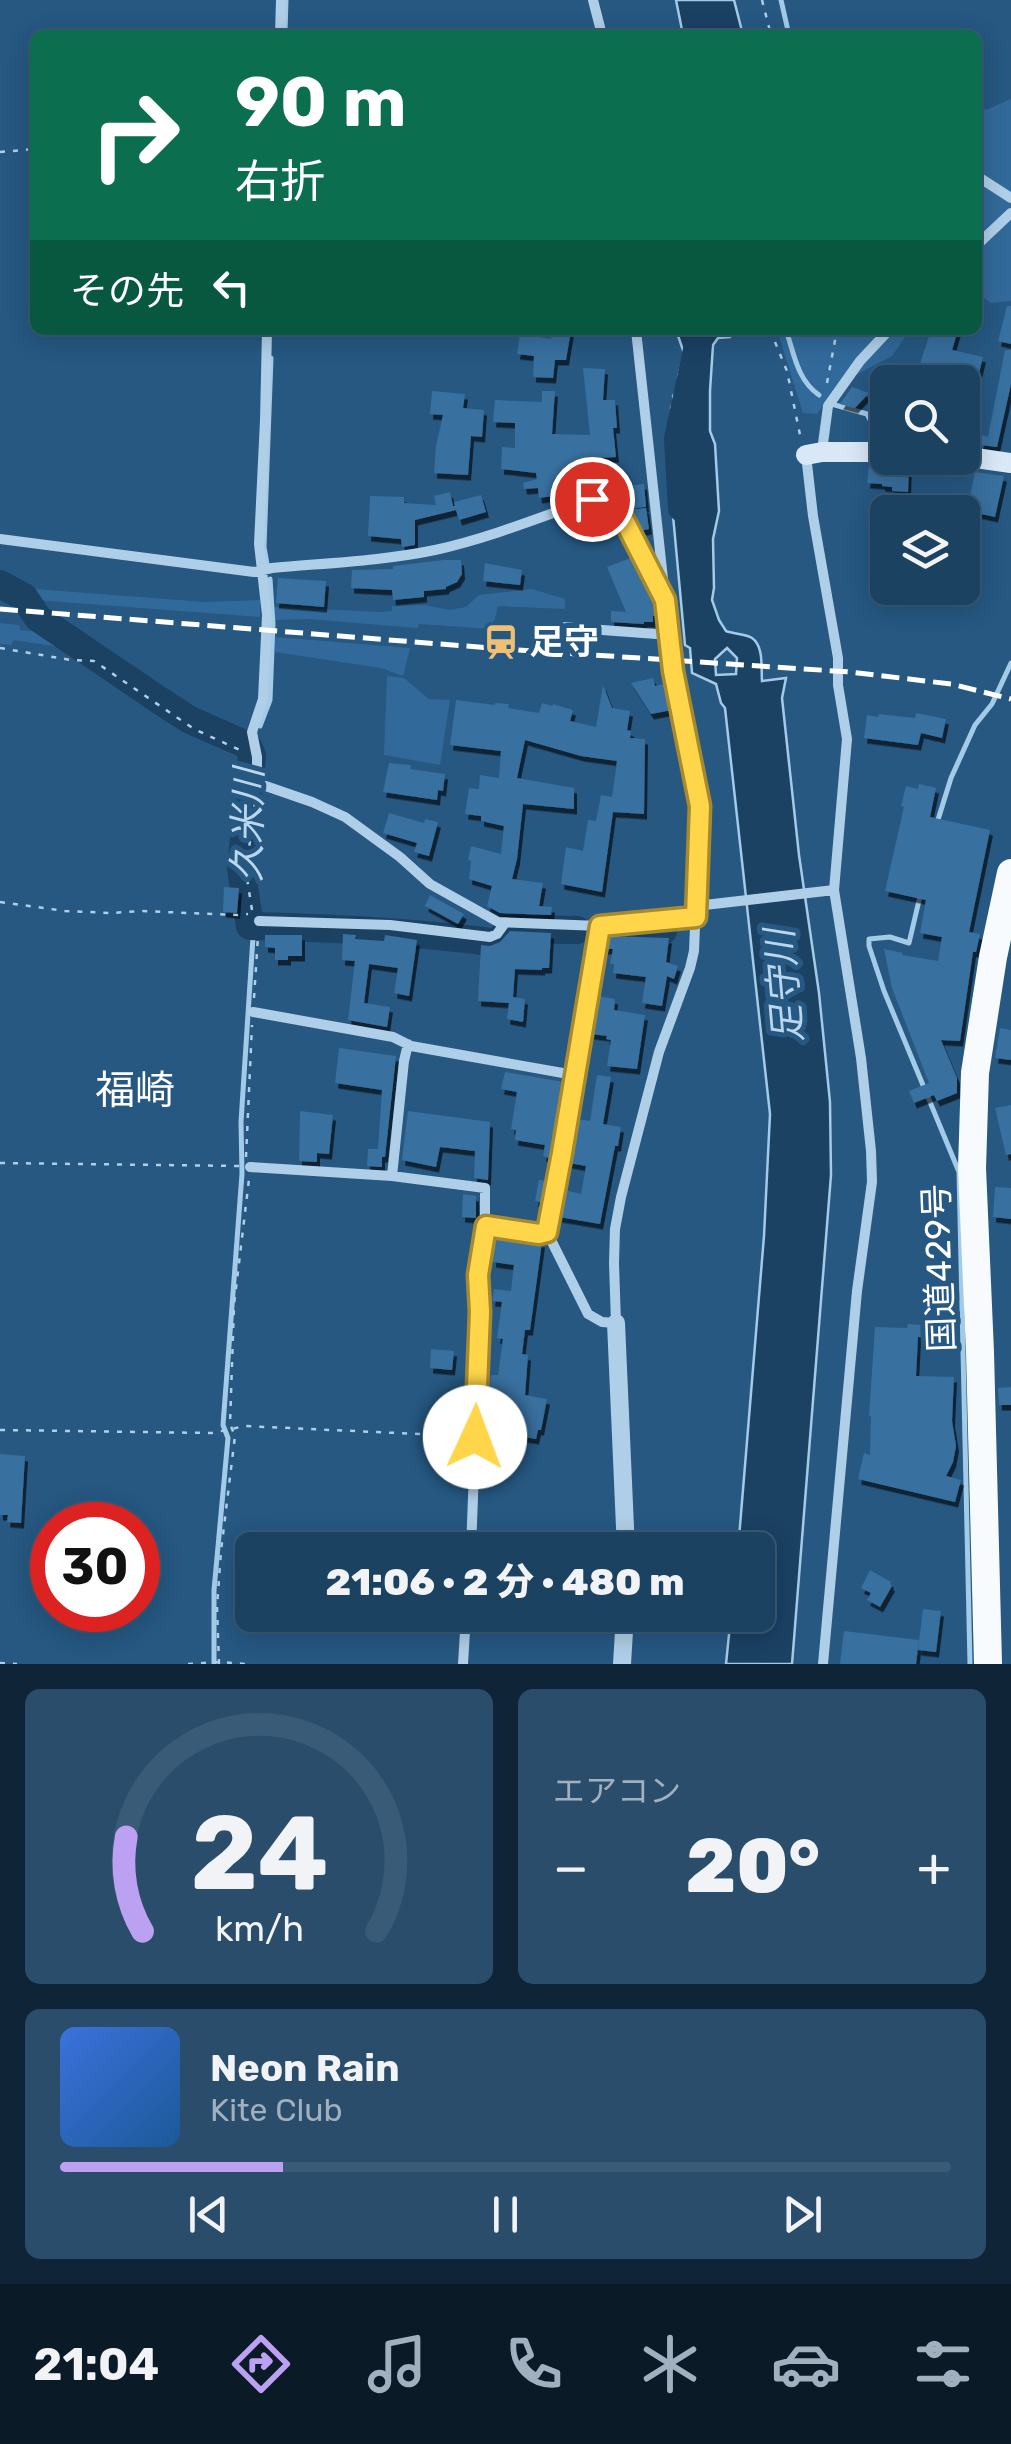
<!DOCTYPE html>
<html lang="ja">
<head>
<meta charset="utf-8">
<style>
	:root { --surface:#1c4262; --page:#294d6b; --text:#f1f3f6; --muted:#a0b0be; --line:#3a5b77; --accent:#bca0f2 }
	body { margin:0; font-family:Rubik,"Noto Sans JP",sans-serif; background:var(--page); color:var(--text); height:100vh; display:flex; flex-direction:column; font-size:38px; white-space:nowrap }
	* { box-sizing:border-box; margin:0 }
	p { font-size:32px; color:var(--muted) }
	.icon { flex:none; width:55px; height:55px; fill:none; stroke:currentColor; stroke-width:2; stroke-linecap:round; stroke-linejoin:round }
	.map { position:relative; height:1664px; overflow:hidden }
	.panel { display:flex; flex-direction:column; gap:25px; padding:25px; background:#0f2436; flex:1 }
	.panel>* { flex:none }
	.top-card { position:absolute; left:30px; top:30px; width:952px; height:305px; border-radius:15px; box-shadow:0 5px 25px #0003,0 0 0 2px var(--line); background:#0b6e4f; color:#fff; overflow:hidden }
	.buttons { position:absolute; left:870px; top:365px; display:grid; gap:20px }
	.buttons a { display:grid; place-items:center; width:110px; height:110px; border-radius:15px; background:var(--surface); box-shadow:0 5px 25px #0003,0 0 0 2px var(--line); font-size:50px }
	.speed { position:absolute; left:30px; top:1502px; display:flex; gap:20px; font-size:50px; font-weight:700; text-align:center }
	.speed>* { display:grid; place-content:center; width:130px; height:130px; border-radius:50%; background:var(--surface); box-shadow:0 5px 25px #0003,0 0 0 2px var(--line); line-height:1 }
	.speed .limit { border:15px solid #d22; background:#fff; color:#111 }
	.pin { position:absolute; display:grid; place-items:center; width:85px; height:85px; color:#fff; margin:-42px; border:5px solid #fff; border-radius:50%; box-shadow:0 2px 10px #0007 }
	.me { position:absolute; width:110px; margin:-55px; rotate:2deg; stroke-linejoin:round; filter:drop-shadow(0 0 8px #0008) }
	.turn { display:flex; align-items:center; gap:35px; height:210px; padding:0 40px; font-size:45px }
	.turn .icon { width:130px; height:130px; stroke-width:2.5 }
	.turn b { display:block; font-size:70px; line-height:85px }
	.then { display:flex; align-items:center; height:95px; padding:0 40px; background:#0003; gap:20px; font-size:38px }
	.big { font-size:75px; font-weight:800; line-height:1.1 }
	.panel .widget { flex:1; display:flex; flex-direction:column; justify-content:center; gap:15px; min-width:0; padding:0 35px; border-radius:15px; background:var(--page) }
	.panel .dial { align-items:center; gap:0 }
	.dial svg { height:260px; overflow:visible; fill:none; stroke:var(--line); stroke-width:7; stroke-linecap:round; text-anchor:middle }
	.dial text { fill:var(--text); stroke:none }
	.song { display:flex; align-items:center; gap:30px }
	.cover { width:120px; height:120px; border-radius:15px; background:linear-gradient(135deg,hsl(220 70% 55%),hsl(210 70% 35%)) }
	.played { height:10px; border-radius:5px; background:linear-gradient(90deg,var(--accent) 25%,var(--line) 25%) }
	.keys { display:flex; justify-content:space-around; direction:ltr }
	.heat { display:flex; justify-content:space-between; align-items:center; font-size:55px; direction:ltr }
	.panel .tiles { flex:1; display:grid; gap:25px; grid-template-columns:1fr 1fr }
	.widget:last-child { grid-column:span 2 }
	.trip { position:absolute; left:235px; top:1532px; width:540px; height:100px; border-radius:15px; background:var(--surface); box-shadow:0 5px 25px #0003,0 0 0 2px var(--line); font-weight:800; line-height:100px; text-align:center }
	.tab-bar { display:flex; height:160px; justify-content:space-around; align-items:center; background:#0b1a27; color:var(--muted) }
	.tab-bar .icon { width:70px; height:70px }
	.tab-bar .active { color:var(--accent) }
	.tab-bar b { font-size:45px; color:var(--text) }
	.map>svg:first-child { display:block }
	.green { fill:#316a9a }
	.water { fill:#1b4163; stroke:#a3cae7; stroke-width:2.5; fill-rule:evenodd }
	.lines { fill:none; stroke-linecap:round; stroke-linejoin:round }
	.stream { stroke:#a3cae7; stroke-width:5 }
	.river { stroke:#1b4163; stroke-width:28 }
	.building { fill:#37709f; filter:url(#shadow) }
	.path { stroke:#afcee7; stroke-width:2.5; stroke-dasharray:5 8; stroke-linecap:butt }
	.minor { stroke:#afcee7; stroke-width:10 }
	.tertiary { stroke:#afcee7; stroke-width:18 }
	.secondary { stroke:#d9e8f6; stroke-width:20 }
	.trunk { stroke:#f8fbfe; stroke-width:28 }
	.rail { stroke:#fff; stroke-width:5; stroke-dasharray:18 8; stroke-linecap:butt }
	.route-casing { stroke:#a68a30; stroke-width:25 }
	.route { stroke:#ffd54a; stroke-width:18 }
	.labels { text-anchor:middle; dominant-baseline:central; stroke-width:10; stroke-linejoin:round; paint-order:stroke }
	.poi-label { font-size:35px; font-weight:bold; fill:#fff; stroke:#265882; text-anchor:start }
	.street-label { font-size:35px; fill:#fff; stroke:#265882 }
	.water-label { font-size:38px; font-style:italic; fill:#bad7ee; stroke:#265882 }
	.quarter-label { font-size:40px; fill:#fff; stroke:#265882 }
</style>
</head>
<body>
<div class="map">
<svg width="1011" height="1664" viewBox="0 0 1011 1664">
	<defs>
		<filter id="shadow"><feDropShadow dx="3" dy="5.5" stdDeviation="0" flood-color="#0009"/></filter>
	</defs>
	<rect width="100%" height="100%" fill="#265882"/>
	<path class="green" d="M1011 99V301L991 303 978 293V110L988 109Z
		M777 330H910L892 356 837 385 817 414 803 413Z
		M22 588 205 602 260 600V617L36 600Z
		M532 589 565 599V609L498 606 492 629 419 624 417 628 309 619 275 620 274 607 381 612 392 611V606L424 605 450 610 466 607 479 595Z
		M0 623 19 625 20 630 43 632 72 649 14 640 11 645 0 644Z
		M275 637 410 648 403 676 381 668 275 652Z
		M387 676 404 678 429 699 450 700 440 765 384 755Z"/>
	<path class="water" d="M676 0H734L743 35H683Z
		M676 330H735L730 337 718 338 713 345 710 391V431L715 444 719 511 713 539 714 588 712 600 719 620 726 631C734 634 746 634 752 638 764 646 761 668 762 681L786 678 782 698 799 855 819 993 830 1102 831 1175 792 1664H726L731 1615H758V1550H738L764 1236 770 1114 725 708 721 703 716 684 692 673 690 648 685 645 670 483 672 471 683 474 687 470C687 450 684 452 676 435 672 427 674 417 671 408L674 401 673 396 680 387 678 377 684 353ZM727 648 737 658 736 674 716 675 715 659Z"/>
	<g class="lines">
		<path class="stream" d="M781 0 789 35
			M285 32 286 0
			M786 330C794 353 797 380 819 395
			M835 405 867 414 883 444
			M267 564 264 547 271 358
			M260 726 270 700 273 624 270 579
			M937 823 951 778 975 725 992 704 1011 663
			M921 892 909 943 890 937 869 939V946L884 991 959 1172 970 1664
			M214 1664V1590L228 1438 223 1425 242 1174 241 1122 253 937 250 926"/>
		<path class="river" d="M682 508 678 439 697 350 699 330
			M0 584 24 597 38 618 159 700 190 720 247 745 252 755 241 869 250 926C334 928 416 932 498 943L508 929 577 930
			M604 930 663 931"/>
	</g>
	<path class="building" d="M1007 306H1011V344L998 341Z
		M554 330H571L566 360H555L553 378 533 377 534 356 517 354 520 334 551 339Z
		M931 330H958L952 350 983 357 967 422 962 421V382L942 378 941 382 922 376 923 372 918 370Z
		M1005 350H1011V384L997 447 980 445 982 435 988 437Z
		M583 368 605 369 603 400H615L617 428H613L616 457 584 459 586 472 582 473 584 481 579 482V485L552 487 554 496 539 498 538 488 524 489 523 483 537 479 536 473 501 469 502 447 515 448V423L493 422 495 400 542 402V391H555L552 434 590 435Z
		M852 387 869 393 855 408 840 404Z
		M432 391 465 394 463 408 484 410 482 437 471 436 468 475 434 473 436 446 443 415 430 414Z
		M899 460 909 462 908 492 892 491V487L882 486V484L867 483 869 466H889Z
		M975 472 1004 476 995 517 967 511Z
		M644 484 646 507 635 508 633 485Z
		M450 492 453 506H455L454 502 481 495 486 512 459 520 456 510 415 520V545L402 547 401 539 368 536 370 496 404 497V503L436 505 434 496Z
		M646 508 649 529 640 531 629 510Z
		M633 557 648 588 656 598 658 616H653V622H644V624L611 622V611L626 612 607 567Z
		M444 560H461L462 574 457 582 446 587V589L424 591V597L393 600 392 590 351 588 352 570 393 569V566Z
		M485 563 522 570 520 585 483 581Z
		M278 578 326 581 324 607 276 603Z
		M653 678 655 686 665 684 672 710 651 714 631 683Z
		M603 685 612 708 630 711 627 730 631 731 630 738 645 739 644 814 613 812 602 892 561 884 566 847 583 851 588 820 596 821 601 795 612 797 617 761 581 756 525 740 517 778 574 788V809L523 804 517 859 512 879 543 883 539 906 552 907 551 915 500 913 487 906 492 886 469 879 471 861 468 860 471 846 501 854 504 826 481 821V816L465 814 469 788 479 789 480 775 499 778 501 751 450 745 456 700 495 705V703L509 704 508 708 539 713 542 703 553 706V704L573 710 570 721 596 727Z
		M916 713 946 719 942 738 921 733 918 745 864 738 867 715 878 717 879 714 915 718Z
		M389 763 411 765 410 769 445 774 443 791 438 790 437 800 383 792Z
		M919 784 936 788 930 817 990 830 969 932 980 934 976 952H973L960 1041 941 1040 957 1078V1093L937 1101 934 1095 914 1103 909 1091 929 1083 892 988 884 949 903 953 902 955 938 961 942 937 920 933 926 900 885 891 904 807 901 806 906 786 918 789Z
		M389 813 424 823 425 819 438 822 429 856 414 852 417 843 383 833Z
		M224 887 239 888 237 913 223 912Z
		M430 895 464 914 458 924 425 906Z
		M510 931 551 933 549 968H542V970L515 969 513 997 525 999 523 1022 507 1019 509 1003 478 1001 481 945 490 946 500 942Z
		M343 934 356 935 355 939 384 941 385 935 417 940 409 996 394 993 398 968 369 964 364 1003 390 1007 387 1027 348 1020 355 961 342 960Z
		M265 935H302V956H288V960H275V948L265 947Z
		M607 936 669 938 666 962 678 966 674 979 667 976 662 1006 642 1003 646 977 613 973 614 964H610L613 949H605Z
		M597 996 615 999 614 1010 645 1015 637 1069 607 1066 611 1040 606 1039 607 1036 591 1034Z
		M1000 1028 1011 1030V1060L995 1058Z
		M339 1048 396 1056 385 1157H382V1167L367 1166 368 1149H378L382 1090 335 1083Z
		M505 1072 564 1082 552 1159 543 1156 545 1145 515 1140 516 1130 511 1129 517 1092 501 1089Z
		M597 1075 611 1077 603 1124 621 1127 618 1146H615L600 1224 559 1217 564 1190 581 1194 586 1166 569 1163 577 1119 590 1121Z
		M1011 1105V1154L1006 1155 995 1108Z
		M300 1111 333 1115 329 1154 317 1153V1162L299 1161Z
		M408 1111 490 1122 488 1180 474 1178 475 1151 440 1147 436 1167 402 1160Z
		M539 1180 548 1181 544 1203 535 1201Z
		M995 1187 1011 1188V1219L993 1217Z
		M463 1194 476 1196V1218L462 1217Z
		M494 1237 542 1242 530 1330H525L522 1354 528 1355 525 1395 547 1399 541 1430H538L536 1439 524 1437V1422L485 1412 491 1375H498L503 1339 497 1338 502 1302 492 1301 494 1289 511 1291 514 1265 493 1262Z
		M936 1315 955 1316 954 1335H946L945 1338 918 1337 916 1376 954 1377 952 1421 956 1446 953 1462 946 1476 961 1480 955 1502 858 1479 864 1453 870 1455 871 1416H869L875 1327 907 1328 908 1324 936 1326Z
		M431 1349 454 1351 452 1370 430 1368Z
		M1011 1387V1405H999L998 1388Z
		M0 1454 25 1456 21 1523 7 1522 8 1515H0Z
		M870 1570 891 1582 890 1584 892 1586 880 1607 867 1600 871 1593 861 1588Z
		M923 1609 941 1611 936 1652 918 1650Z
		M844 1631 919 1640 916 1664H840Z"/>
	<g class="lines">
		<path class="path" d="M762 0 771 35
			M0 152 35 149
			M770 330 787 371 801 440
			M827 383 837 330
			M0 648 71 660 94 661 194 729 242 751
			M0 902 65 911 111 913 141 911 237 915 248 914
			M252 910 246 872 256 794
			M254 998 258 936
			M246 1157 252 1025
			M0 1163 239 1166
			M0 1430 212 1433 245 1426 462 1436
			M0 1663 17 1664
			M188 1664 219 1662 246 1664
			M219 1664 217 1607 221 1551 235 1436 230 1424 234 1305 249 1179"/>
		<path class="minor" d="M593 0 602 35
			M280 35 281 0
			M978 179 980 178 1011 198
			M978 244 1011 213
			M267 330 265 420 259 544 267 615 263 699 252 732 257 757V783L312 802 345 817 400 857 430 884 498 922 600 926 696 917
			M822 451 828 406 860 361 889 330
			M806 455 813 516 838 658V685L847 739 834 890 861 1058 871 1151 872 1182 857 1291 823 1664
			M0 539 254 572 272 568C326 563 382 561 435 550 489 538 541 517 592 499L607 502 620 512 661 591
			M548 626 670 635
			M696 906 834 890
			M259 921 390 925 490 937 497 934 505 923
			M600 926 562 1153 547 1232 588 1314 602 1322 616 1323 614 1263 615 1229 621 1197 659 1052 690 968 694 951 700 806 673 671 636 330
			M253 1012 393 1037 411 1046 574 1075
			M250 1167 392 1176 485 1188V1227L477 1275 480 1312 471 1550
			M392 1176 404 1061 408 1044
			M485 1227 539 1234 547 1232
			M463 1664 466 1615"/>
		<path class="tertiary" d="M616 1323 626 1550
			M622 1664 625 1615"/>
		<path class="secondary" d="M806 455 822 452H888
			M962 456 1011 463"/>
		<path class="trunk" d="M988 1664 980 1352 972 1168 975 1073 993 957 1011 873"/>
		<path class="rail" d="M0 609 503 649 850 672 951 684 1011 699"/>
	</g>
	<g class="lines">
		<defs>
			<path id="route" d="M475 1437 480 1312 478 1275 486 1226 539 1234 547 1232 562 1153 600 926 696 917 700 806 673 671 665 600 620 512 607 502 592 499"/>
		</defs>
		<use href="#route" class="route-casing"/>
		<use href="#route" class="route"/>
	</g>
	<defs>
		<symbol id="station-bare" viewBox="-9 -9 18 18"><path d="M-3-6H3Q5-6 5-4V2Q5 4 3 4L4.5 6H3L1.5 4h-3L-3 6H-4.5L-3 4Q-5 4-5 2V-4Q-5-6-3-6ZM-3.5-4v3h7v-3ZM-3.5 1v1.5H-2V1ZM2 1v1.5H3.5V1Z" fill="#efc074" stroke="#265882" stroke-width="2.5" paint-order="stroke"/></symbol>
	</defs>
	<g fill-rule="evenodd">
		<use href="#station-bare" x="476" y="617" width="50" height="50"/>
	</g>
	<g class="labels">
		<g class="poi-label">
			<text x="529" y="642">足守</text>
		</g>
		<g class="street-label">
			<text transform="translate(939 1268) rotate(-92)">国道429号</text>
		</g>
		<g class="water-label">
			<text transform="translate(248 825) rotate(-89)">久米川</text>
			<text transform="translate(784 986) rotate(-95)">足守川</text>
		</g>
		<g class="quarter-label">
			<text x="135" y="1090">福崎</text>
		</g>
	</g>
</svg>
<div class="buttons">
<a><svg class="icon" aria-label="search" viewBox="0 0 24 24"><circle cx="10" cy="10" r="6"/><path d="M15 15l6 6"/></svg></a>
<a><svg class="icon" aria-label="layers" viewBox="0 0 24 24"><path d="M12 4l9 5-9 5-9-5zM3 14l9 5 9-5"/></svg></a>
</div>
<div class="speed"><div class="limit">30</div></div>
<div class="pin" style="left:592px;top:499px;background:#d93025"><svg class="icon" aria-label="arrive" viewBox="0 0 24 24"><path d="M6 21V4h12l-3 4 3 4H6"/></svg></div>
<svg class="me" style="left:475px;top:1437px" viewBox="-20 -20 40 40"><circle r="19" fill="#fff"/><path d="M0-13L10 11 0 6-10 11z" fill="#ffd54a"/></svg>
<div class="trip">21:06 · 2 分 · 480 m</div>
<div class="top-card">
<div class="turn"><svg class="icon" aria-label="right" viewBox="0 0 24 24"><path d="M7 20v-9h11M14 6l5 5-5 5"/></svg><div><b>90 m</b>右折</div></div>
<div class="then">その先<svg class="icon" aria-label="left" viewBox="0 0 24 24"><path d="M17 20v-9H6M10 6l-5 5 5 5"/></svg></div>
</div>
</div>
<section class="panel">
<div class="tiles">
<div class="widget dial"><svg viewBox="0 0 100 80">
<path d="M14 69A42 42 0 1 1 86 69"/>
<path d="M14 69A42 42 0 0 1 9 40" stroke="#bca0f2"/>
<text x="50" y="56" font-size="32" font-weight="700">24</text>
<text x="50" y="72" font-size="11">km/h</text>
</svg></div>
<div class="widget"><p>エアコン</p>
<div class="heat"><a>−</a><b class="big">20°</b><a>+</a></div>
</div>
<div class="widget">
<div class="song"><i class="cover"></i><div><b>Neon Rain</b><p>Kite Club</p></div></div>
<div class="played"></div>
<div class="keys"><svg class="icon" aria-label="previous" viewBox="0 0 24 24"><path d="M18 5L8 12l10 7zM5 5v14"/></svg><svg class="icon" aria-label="pause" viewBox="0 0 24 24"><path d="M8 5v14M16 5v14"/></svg><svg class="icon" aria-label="next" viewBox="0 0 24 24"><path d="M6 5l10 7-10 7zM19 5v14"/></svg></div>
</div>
</div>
</section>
<nav class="tab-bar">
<b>21:04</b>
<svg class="icon active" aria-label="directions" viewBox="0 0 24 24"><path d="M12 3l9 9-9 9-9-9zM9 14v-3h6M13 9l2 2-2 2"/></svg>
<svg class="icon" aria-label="music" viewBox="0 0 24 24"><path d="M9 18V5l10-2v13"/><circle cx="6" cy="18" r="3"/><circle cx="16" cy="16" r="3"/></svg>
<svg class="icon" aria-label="phone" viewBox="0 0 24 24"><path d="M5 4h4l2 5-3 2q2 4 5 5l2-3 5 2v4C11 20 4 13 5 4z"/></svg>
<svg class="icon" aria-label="climate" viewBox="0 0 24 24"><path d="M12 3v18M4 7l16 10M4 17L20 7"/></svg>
<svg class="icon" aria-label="car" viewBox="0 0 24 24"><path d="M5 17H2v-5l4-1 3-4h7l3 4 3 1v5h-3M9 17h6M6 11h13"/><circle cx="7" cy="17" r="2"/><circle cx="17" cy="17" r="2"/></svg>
<svg class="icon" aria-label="filters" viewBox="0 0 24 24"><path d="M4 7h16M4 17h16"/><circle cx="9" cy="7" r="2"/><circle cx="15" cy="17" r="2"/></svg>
</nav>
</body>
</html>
